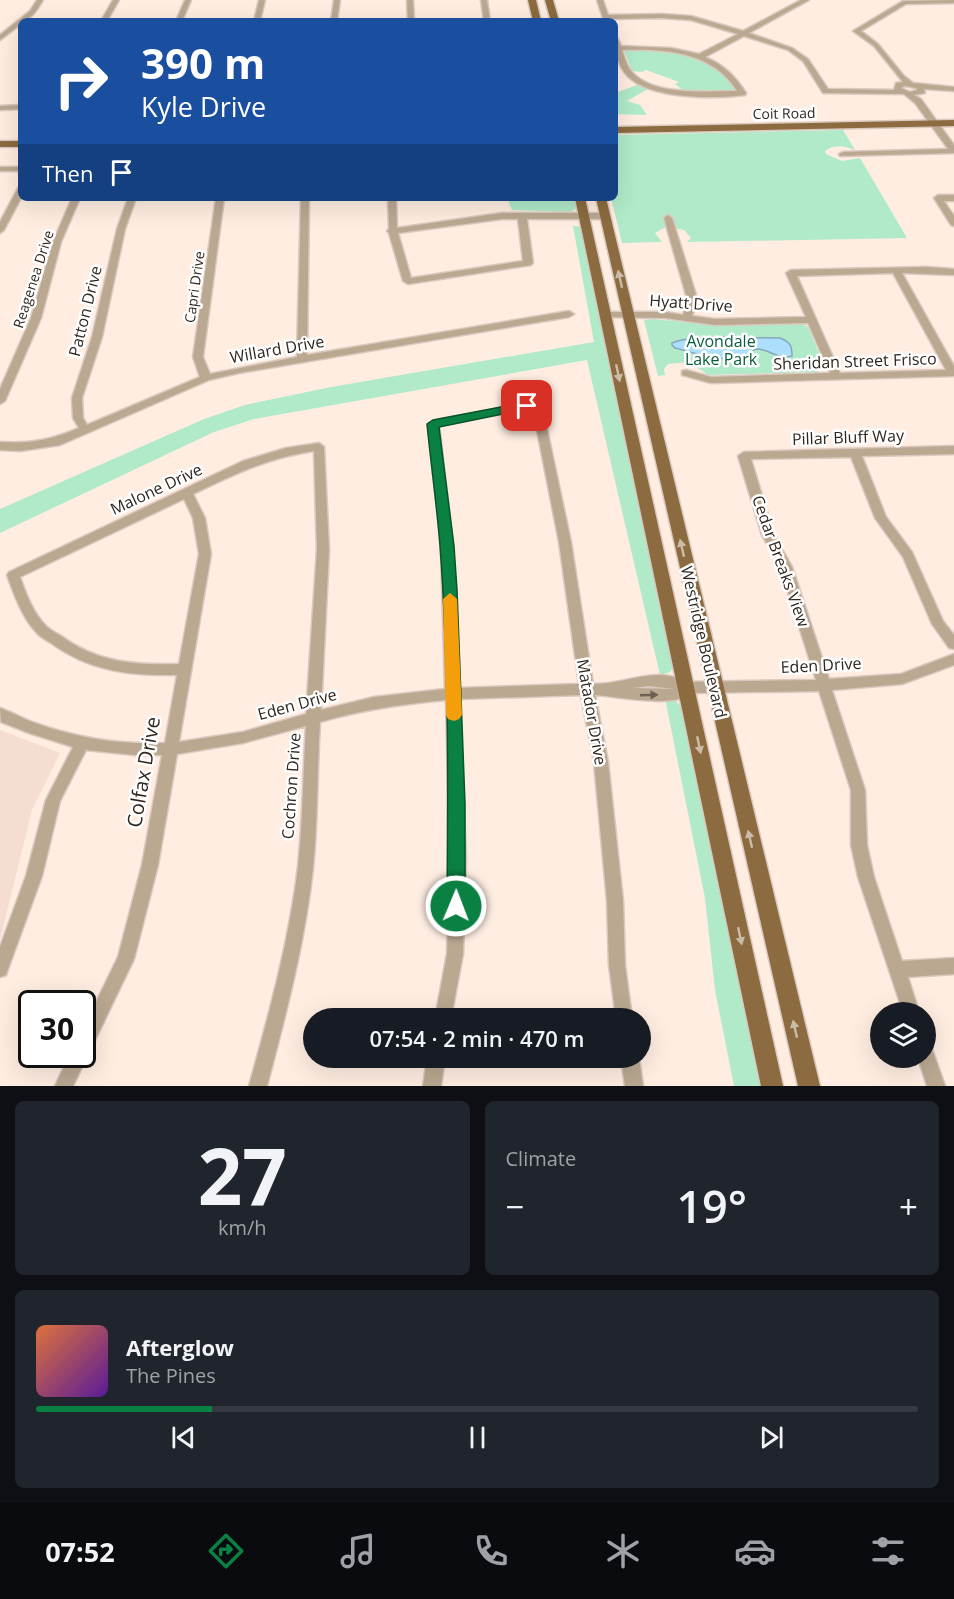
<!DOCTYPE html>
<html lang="en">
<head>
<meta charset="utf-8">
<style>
	:root { --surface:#171b24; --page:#20242c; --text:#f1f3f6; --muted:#9ea1a6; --line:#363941; --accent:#0b8043 }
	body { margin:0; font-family:"Open Sans",sans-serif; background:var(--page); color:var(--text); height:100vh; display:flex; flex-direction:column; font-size:22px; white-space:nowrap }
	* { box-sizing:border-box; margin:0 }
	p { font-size:20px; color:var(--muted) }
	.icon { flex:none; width:33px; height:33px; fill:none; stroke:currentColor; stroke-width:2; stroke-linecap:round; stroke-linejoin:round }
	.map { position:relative; height:1086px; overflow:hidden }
	.sheet { display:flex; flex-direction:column; gap:15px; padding:15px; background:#0d0f14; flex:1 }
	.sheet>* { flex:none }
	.top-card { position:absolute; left:18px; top:18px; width:600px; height:183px; border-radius:9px; box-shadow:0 6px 24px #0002; background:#1a4fa0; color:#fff; overflow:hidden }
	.controls { position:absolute; left:870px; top:1002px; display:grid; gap:12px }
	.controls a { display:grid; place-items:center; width:66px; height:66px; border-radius:50%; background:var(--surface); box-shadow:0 6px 24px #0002; font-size:30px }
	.speed { position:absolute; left:18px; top:990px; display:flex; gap:12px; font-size:30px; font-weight:700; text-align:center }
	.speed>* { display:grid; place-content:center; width:78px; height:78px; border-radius:50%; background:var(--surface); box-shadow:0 6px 24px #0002; line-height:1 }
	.speed .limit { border:3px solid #111; border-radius:9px; background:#fff; color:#111 }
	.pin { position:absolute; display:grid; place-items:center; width:51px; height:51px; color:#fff; margin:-26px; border-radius:12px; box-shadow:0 3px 9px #0006 }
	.me { position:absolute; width:66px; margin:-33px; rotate:1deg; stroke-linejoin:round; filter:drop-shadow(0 0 4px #0008) }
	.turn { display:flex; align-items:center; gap:21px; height:126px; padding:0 24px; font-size:27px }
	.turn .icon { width:78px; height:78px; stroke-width:2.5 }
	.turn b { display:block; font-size:42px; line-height:51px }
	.then { display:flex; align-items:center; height:57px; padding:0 24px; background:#0003; gap:12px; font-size:22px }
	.big { font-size:45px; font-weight:600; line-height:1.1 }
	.sheet .card { flex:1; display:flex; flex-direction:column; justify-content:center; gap:9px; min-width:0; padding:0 21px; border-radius:9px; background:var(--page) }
	.sheet .dial { align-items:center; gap:0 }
	.dial b { font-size:78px; line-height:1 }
	.song { display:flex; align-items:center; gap:18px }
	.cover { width:72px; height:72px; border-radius:9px; background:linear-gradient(135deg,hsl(20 70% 55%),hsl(270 70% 35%)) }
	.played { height:6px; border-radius:3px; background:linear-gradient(90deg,var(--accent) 20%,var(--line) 20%) }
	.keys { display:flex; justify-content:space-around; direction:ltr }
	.heat { display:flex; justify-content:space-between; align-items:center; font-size:33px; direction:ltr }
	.sheet .tiles { flex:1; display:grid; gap:15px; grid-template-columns:1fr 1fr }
	.card:last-child { grid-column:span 2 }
	.trip { position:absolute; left:303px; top:1008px; width:348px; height:60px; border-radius:30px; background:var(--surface); box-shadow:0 6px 24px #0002; font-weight:600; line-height:60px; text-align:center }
	.tabs { display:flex; height:96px; justify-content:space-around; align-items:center; background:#090b0e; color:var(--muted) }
	.tabs .icon { width:42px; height:42px }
	.tabs .current { color:var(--accent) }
	.tabs b { font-size:27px; color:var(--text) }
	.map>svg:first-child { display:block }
	.education { fill:#f6ddd4 }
	.green { fill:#b0eac9 }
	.water { fill:#acdefe; stroke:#87a7bb; stroke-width:1.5 }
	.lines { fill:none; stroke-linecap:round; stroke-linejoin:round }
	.minor-casing { stroke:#dac9be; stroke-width:3 }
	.major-casing { stroke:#dac9be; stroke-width:3 }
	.minor { fill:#baa891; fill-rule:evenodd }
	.major { fill:#8b6b3f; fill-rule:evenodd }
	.oneway { fill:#cbbca9 }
	.oneway2 { fill:#6e6052 }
	.route { fill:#0b8043; stroke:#07532c; stroke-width:1.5 }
	.slow { fill:#f59e0b }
	.labels { text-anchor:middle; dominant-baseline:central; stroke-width:5; stroke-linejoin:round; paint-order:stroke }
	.far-street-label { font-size:14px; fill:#30261e; stroke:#fff }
	.street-label { font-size:16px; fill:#30261e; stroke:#fff }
	.park-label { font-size:16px; fill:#095d3c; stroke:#fff }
	.near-street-label { font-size:20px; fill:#30261e; stroke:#fff }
</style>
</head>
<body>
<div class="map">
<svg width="954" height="1086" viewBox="0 0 954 1086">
	<rect width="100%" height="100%" fill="#ffede1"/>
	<path class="education" d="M0 730 60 753 32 810 0 940Z"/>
	<path class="green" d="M624 50C659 50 721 50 735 90H683L675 84 679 82 646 70 642 72 632 71Z
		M637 85 648 89 627 101 640 105 647 115 615 114V93Z
		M843 130 855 150C844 146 835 144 825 151L826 154 842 161 860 158 907 238 687 242 691 238 684 230 666 227 655 233 662 242 622 243 611 198H615V135Z
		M507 198H575L577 208 570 212 512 210Z
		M573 226 583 227 674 666 670 672 660 675 587 360 254 419 214 432 0 533V509L204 419 245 405 331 387 594 342Z
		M653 319 726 326 800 323 808 327 825 367 817 372 708 375 689 362 668 364 664 369 665 375 658 376 644 320Z
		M665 698 674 699 683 709 761 1086H734L715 990 705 898Z"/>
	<path class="water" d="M714 337 780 338C790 342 792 345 792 356 777 360 770 349 756 349 732 368 700 354 675 348L672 345V343C686 336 700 340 714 337Z"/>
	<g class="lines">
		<defs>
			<path id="minor" d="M37 0H43C38 8 32 20 21 21V24L0 40V35L30 11Z
				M113 0H119L107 21H101Z
				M185 0H191L182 21H176Z
				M259 0H265L260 21H254Z
				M334 0H340L337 21H331Z
				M407 0H413L414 21H408Z
				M481 0H487L490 21H484Z
				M597 0H603L608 15 662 14 691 16 743 31 801 0H809L749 33 792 48 808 59 828 89 894 90 896 83 903 82 874 46 853 31 903 1 954 0V3L906 4 861 31 878 44 904 76 913 83 954 87V91L924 89 925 93 914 95 921 99 954 145V153L840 156 839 154 843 152 948 149 915 103 904 94 823 93 803 61 788 50 744 36 705 57C724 65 735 76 746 93L745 95C715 99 655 99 631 79 618 69 615 52 615 37L618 39 621 46 671 48 699 54 738 34 691 20 662 18 610 19V21H604ZM622 50C665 49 712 51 737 91 708 91 658 96 635 75 627 68 625 59 622 50ZM905 86 916 88 917 90 910 92 901 88Z
				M21 105V109L0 110V106Z
				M0 167H21V171H0Z
				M18 188H21V198L4 230 0 233V222Z
				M938 195H954V201H944L954 216V226L951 225 934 198Z
				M72 198H80L61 242 41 318 5 401 0 404V389L31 318 53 242Z
				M128 198H136L125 229 102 337 82 398 83 418 87 425 200 377 193 357 216 198H224L203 357 210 374 297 357 301 198H309L307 355 569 311 574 314 569 317 239 373 209 380 60 445 20 451 0 450V442C30 444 51 440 79 428L73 418 72 398 92 337 117 229Z
				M388 198H396L397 228 502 213H605L609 216 605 219H527L533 263 531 265 408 284 403 281 389 233 387 231 389 229ZM502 219H518L523 261 411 278 398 233Z
				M668 215 672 218 696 295V306L692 316 715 319 806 317 786 273 791 270 927 267 954 269V275L902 273 954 366V376L711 383 682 375V371L686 370 711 377 830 373 808 323 715 325 665 318 602 317 600 315 605 312H665L683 315 686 306V295L664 218ZM893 273 946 370 840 373 797 276Z
				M527 403 539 406 544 415 571 542 593 684C627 685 653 665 687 682L816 680 780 567 762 535 738 456 744 452 954 446V454L862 456 886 517 912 552 943 621 954 635V649L949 648 932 624 903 557 875 518 851 457 751 459 774 535 792 567 829 679 901 674 954 654V665L902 684 832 690 865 790 867 845 874 877 902 961 954 958V974L908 977 919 1012H903L858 877 851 845V790L819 691 690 693C677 709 615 696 595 695L608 762 623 901 625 965 632 1018H616L609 965 607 901 594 762 581 695 459 699 466 858 463 954 451 1018H435L447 954 450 858 446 700C403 704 361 710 320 722 317 770 318 819 313 868 305 942 286 1014 267 1086H249C269 1014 289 942 298 867 303 820 303 773 306 726L243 743 177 754 158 865 134 959 73 1086H55L70 1054H82V1031L118 957 142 865 162 755H135L86 750 60 801 42 876 8 969 6 975 0 977V947L26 876 46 800 73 747 29 733 1 722 0 708C12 712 23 719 35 723 77 738 120 745 165 743L177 675C130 676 89 671 51 643 46 640 40 637 36 632 22 617 14 594 7 575L9 572 243 461 286 448 319 443 324 447 329 550 321 710 374 697 445 689 441 546 428 424 433 421ZM527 409 531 410 534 415 559 542 579 684 459 688 453 546 439 426ZM314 451 317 550 306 714 243 732 179 742 211 554 205 518 193 494C235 474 267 458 314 451ZM184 499 193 518 199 554 179 664C134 665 98 663 61 636 56 633 50 630 46 626 33 613 26 594 20 577ZM649 686 674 689 632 688Z
				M926 1046 932 1049 945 1086H927L918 1058H926Z
				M427 1058H445L441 1086H423Z
				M621 1058H639L643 1086H625Z"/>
			<path id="major" d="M528 0H536L541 21H533Z
				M545 0H553L559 21H551Z
				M954 120V126L615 133V127Z
				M0 141H21V147H0Z
				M575 198H585L783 1086H761Z
				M596 198H606L820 1086H798Z"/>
		</defs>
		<use href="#minor" class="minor-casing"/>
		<use href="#major" class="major-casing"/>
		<use href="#minor" class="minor"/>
		<use href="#major" class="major"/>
	</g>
	<defs><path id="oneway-solid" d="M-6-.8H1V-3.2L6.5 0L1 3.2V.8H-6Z" transform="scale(1.5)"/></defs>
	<g class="oneway">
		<use href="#oneway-solid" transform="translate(620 279) rotate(-103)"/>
		<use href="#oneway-solid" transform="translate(618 373) rotate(78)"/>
		<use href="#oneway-solid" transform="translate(682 548) rotate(-103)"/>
		<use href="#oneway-solid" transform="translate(699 745) rotate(78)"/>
		<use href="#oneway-solid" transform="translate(750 839) rotate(-103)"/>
		<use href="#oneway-solid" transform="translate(740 936) rotate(78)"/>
		<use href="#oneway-solid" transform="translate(795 1029) rotate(-103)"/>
	</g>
	<use class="oneway2" href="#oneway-solid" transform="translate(649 695) rotate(-2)"/>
	<path class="route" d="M527 402 533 406 532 408 439 427 454 546 457 590 465 804V906L463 912 456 915 450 912 447 906C448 787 449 665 440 546 437 506 431 465 427 424L433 420Z"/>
	<path class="slow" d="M450 593 457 599 462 715 459 719 454 721 448 719 446 715 443 599Z"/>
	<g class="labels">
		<g class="far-street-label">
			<text transform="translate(784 113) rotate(-1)">Coit Road</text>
			<text transform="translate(33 279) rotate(-72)">Reagenea Drive</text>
			<text transform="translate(194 287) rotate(-82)">Capri Drive</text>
		</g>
		<g class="street-label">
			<text transform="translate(691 303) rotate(4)">Hyatt Drive</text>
			<text transform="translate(85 311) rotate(-76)">Patton Drive</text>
			<text transform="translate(277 349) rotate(-10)">Willard Drive</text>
			<text transform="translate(855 361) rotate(-2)">Sheridan Street Frisco</text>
			<text transform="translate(848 437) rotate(-2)">Pillar Bluff Way</text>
			<text transform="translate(156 489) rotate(-25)">Malone Drive</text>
			<text transform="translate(781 561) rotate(70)">Cedar Breaks View</text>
			<text transform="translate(704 642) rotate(77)">Westridge Boulevard</text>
			<text transform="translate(821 665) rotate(-3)">Eden Drive</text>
			<text transform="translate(297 704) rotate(-15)">Eden Drive</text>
			<text transform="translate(592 712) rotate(80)">Matador Drive</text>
			<text transform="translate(291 786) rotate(-86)">Cochron Drive</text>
		</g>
		<g class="park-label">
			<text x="721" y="341">Avondale<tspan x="721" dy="18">Lake Park</tspan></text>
		</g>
		<g class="near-street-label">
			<text transform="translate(143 772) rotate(-80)">Colfax Drive</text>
		</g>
	</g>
</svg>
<div class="controls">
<a><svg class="icon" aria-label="layers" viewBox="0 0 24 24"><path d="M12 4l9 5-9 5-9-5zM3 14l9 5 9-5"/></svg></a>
</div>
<div class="speed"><div class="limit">30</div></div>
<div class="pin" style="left:527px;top:406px;background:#d93025"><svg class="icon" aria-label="arrive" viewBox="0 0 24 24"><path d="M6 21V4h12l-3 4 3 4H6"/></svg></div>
<svg class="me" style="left:456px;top:906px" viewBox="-20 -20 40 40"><circle r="17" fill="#0b8043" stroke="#fff" stroke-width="3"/><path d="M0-11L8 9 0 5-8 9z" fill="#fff"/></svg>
<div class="trip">07:54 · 2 min · 470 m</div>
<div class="top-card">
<div class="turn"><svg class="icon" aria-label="right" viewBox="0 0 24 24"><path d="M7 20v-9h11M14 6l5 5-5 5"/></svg><div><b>390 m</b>Kyle Drive</div></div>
<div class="then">Then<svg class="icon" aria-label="arrive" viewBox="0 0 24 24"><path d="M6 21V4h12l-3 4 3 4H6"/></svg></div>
</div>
</div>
<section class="sheet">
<div class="tiles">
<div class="card dial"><b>27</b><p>km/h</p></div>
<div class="card"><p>Climate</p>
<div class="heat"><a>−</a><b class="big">19°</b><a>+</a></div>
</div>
<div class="card">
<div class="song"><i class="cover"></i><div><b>Afterglow</b><p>The Pines</p></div></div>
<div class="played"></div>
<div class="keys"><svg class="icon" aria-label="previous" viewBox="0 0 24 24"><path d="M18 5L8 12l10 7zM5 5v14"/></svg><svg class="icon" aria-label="pause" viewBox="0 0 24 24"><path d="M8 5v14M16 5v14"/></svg><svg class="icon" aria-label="next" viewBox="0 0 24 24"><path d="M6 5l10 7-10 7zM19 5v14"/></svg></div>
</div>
</div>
</section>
<nav class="tabs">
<b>07:52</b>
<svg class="icon current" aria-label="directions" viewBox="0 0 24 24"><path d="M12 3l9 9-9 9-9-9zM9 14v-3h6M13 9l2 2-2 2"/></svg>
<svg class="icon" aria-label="music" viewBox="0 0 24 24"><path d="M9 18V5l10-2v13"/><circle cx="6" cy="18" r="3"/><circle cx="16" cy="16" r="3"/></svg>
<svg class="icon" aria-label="phone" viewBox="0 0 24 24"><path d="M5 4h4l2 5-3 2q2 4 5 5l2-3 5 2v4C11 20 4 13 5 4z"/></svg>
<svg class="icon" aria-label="climate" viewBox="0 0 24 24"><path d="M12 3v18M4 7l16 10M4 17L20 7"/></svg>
<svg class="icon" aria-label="car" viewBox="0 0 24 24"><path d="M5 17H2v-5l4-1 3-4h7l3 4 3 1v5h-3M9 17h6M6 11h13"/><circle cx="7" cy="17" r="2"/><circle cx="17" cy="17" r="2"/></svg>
<svg class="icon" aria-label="filters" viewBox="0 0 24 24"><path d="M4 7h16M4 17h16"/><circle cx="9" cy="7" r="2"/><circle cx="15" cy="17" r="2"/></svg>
</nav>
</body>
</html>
